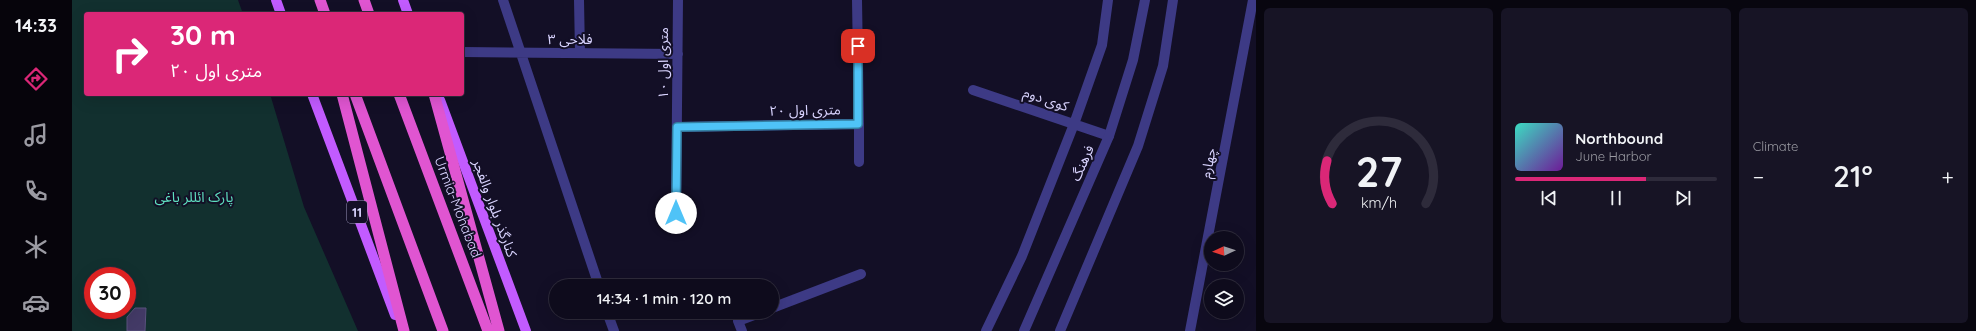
<!DOCTYPE html>
<html lang="en">
<head>
<meta charset="utf-8">
<style>
	:root { --surface:#0e0b1c; --page:#171425; --text:#f1f3f6; --muted:#9b9ba3; --line:#2e2b3b; --accent:#db2777 }
	body { margin:0; font-family:Quicksand,"Noto Sans Arabic",sans-serif; background:var(--page); color:var(--text); height:100vh; display:flex; flex-direction:column; font-size:15px; white-space:nowrap }
	* { box-sizing:border-box; margin:0 }
	p { font-size:13px; color:var(--muted) }
	.icon { flex:none; width:22px; height:22px; fill:none; stroke:currentColor; stroke-width:2; stroke-linecap:round; stroke-linejoin:round }
	.map { position:relative; flex:1; overflow:hidden }
	.side { display:flex; flex-direction:column; gap:8px; padding:8px; background:#08060f; width:720px }
	.side>* { flex:none }
	.hud { position:absolute; left:12px; top:12px; width:380px; height:84px; border-radius:4px; box-shadow:0 4px 16px #0002,0 0 0 1px var(--line); background:#db2777; color:#fff; overflow:hidden }
	.needle { width:26px; rotate:267deg }
	.buttons { position:absolute; left:1132px; top:231px; display:grid; gap:8px }
	.buttons a { display:grid; place-items:center; width:40px; height:40px; border-radius:50%; background:var(--surface); box-shadow:0 4px 16px #0002,0 0 0 1px var(--line); font-size:20px }
	.speed { position:absolute; left:12px; top:267px; display:flex; gap:8px; font-size:20px; font-weight:700; text-align:center }
	.speed>* { display:grid; place-content:center; width:52px; height:52px; border-radius:50%; background:var(--surface); box-shadow:0 4px 16px #0002,0 0 0 1px var(--line); line-height:1 }
	.speed .limit { border:6px solid #d22; background:#fff; color:#111 }
	.pin { position:absolute; display:grid; place-items:center; width:34px; height:34px; color:#fff; margin:-17px; border-radius:8px; box-shadow:0 2px 6px #0006 }
	.me { position:absolute; width:44px; margin:-22px; rotate:0deg; stroke-linejoin:round; filter:drop-shadow(0 0 3px #0008) }
	.turn { display:flex; align-items:center; gap:14px; height:84px; padding:0 20px; font-size:18px }
	.turn .icon { width:52px; height:52px; stroke-width:2.5 }
	.turn b { display:block; font-size:28px; line-height:34px }
	.big { font-size:30px; font-weight:600; line-height:1.1 }
	.side .card { flex:1; display:flex; flex-direction:column; justify-content:center; gap:6px; min-width:0; padding:0 14px; border-radius:6px; background:var(--page) }
	.side .dial { align-items:center; gap:0 }
	.dial svg { height:104px; overflow:visible; fill:none; stroke:var(--line); stroke-width:7; stroke-linecap:round; text-anchor:middle }
	.dial text { fill:var(--text); stroke:none }
	.song { display:flex; align-items:center; gap:12px }
	.cover { width:48px; height:48px; border-radius:6px; background:linear-gradient(135deg,hsl(170 70% 55%),hsl(280 70% 35%)) }
	.played { height:4px; border-radius:2px; background:linear-gradient(90deg,var(--accent) 65%,var(--line) 65%) }
	.keys { display:flex; justify-content:space-around; direction:ltr }
	.heat { display:flex; justify-content:space-between; align-items:center; font-size:22px; direction:ltr }
	.side .tiles { flex:1; display:grid; gap:8px; grid-template-columns:repeat(3,1fr) }
	.trip { position:absolute; left:477px; top:279px; width:230px; height:40px; border-radius:20px; background:var(--surface); box-shadow:0 4px 16px #0002,0 0 0 1px var(--line); font-weight:600; line-height:40px; text-align:center }
	main { display:flex; flex:1; min-height:0 }
	.tabs { display:flex; flex-direction:column; width:72px; justify-content:space-around; align-items:center; background:#06040b; color:var(--muted) }
	.tabs .icon { width:28px; height:28px }
	.tabs .selected { color:var(--accent) }
	.tabs b { font-size:18px; color:var(--text) }
	.map>svg:first-child { display:block }
	.green { fill:#12302f; fill-rule:evenodd }
	.building { fill:#433a66; stroke:#5a527e }
	.lines { fill:none; stroke-linecap:round; stroke-linejoin:round }
	.minor { stroke:#3d3a85; stroke-width:10 }
	.tertiary { stroke:#3d3a85; stroke-width:10 }
	.primary { stroke:#c25bff; stroke-width:10 }
	.trunk { stroke:#e055d1; stroke-width:11 }
	.route-casing { stroke:#337fa1; stroke-width:10 }
	.route { stroke:#4fc3f7; stroke-width:7 }
	.labels { text-anchor:middle; dominant-baseline:central; stroke-width:4; stroke-linejoin:round; paint-order:stroke }
	.shield { fill:#130f26; stroke:#9e99be; stroke-width:1 }
	.shield-label { font-size:13px; font-weight:bold; fill:#d9d4ff }
	.street-label { font-size:14px; fill:#d9d4ff; stroke:#130f26 }
	.park-label { font-size:14px; fill:#5fe0c0; stroke:#130f26 }
</style>
</head>
<body>
<main>
<nav class="tabs">
<b>14:33</b>
<svg class="icon selected" aria-label="directions" viewBox="0 0 24 24"><path d="M12 3l9 9-9 9-9-9zM9 14v-3h6M13 9l2 2-2 2"/></svg>
<svg class="icon" aria-label="music" viewBox="0 0 24 24"><path d="M9 18V5l10-2v13"/><circle cx="6" cy="18" r="3"/><circle cx="16" cy="16" r="3"/></svg>
<svg class="icon" aria-label="phone" viewBox="0 0 24 24"><path d="M5 4h4l2 5-3 2q2 4 5 5l2-3 5 2v4C11 20 4 13 5 4z"/></svg>
<svg class="icon" aria-label="climate" viewBox="0 0 24 24"><path d="M12 3v18M4 7l16 10M4 17L20 7"/></svg>
<svg class="icon" aria-label="car" viewBox="0 0 24 24"><path d="M5 17H2v-5l4-1 3-4h7l3 4 3 1v5h-3M9 17h6M6 11h13"/><circle cx="7" cy="17" r="2"/><circle cx="17" cy="17" r="2"/></svg>
</nav>
<div class="map">
<svg width="1184" height="331" viewBox="0 0 1184 331">
	<rect width="100%" height="100%" fill="#130f26"/>
	<path class="green" d="M0 0H166L171 14H14V94H198L232 207 286 331H0ZM21 276H55V310H21Z"/>
	<path class="building" d="M63 308H74L73 331H55V317Z"/>
	<g class="lines">
		<path class="minor" d="M431 0 527 286
			M507 0 508 53
			M390 52 606 54
			M901 90 1037 136
			M787 124V162
			M605 127 787 124 785 0
			M604 213 606 0
			M700 308 789 274
			M535 312 542 331
			M670 331 666 321 690 312
			M914 331 950 256 1002 124 1030 45 1036 0
			M1118 331 1181 0"/>
		<path class="tertiary" d="M952 331 1037 136 1061 60 1073 0
			M988 331 1066 146 1091 66 1101 0"/>
		<path class="primary" d="M204 0 209 14
			M331 0 336 14
			M240 94 323 315
			M368 100 454 331"/>
		<path class="trunk" d="M248 0 253 14
			M292 0 297 14
			M270 94 332 331
			M283 94 371 331
			M327 94 416 331
			M362 94 427 331"/>
	</g>
	<g class="lines">
		<defs>
			<path id="route" d="M604 213 605 127 786 124V46"/>
		</defs>
		<use href="#route" class="route-casing"/>
		<use href="#route" class="route"/>
	</g>
	<g class="labels">
		<rect class="shield" x="275" y="201" width="20" height="22" rx="3"/>
		<g class="shield-label">
			<text x="285" y="212">11</text>
		</g>
		<g class="street-label">
			<text x="498" y="39">فلاحی ۳</text>
			<text transform="translate(591 63) rotate(-90)">۱۰ متری اول</text>
			<text transform="translate(974 99) rotate(19)">کوی دوم</text>
			<text transform="translate(733 110) rotate(-1)">۲۰ متری اول</text>
			<text transform="translate(1010 163) rotate(-66)">فرهنگ</text>
			<text transform="translate(1136 163) rotate(-79)">چهارم</text>
			<text transform="translate(386 207) rotate(69)">Urmia-Mohabad</text>
			<text transform="translate(423 208) rotate(70)">کنارگذر بلوار والفجر</text>
		</g>
		<g class="park-label">
			<text x="122" y="197">پارک ائللر باغی</text>
		</g>
	</g>
</svg>
<div class="buttons">
<a><svg class="needle" viewBox="-14 -14 28 28"><path d="M0-13l5 13h-10z" fill="#e53935"/><path d="M0 13l5-13h-10z" fill="#9b9ba3"/></svg></a>
<a><svg class="icon" aria-label="layers" viewBox="0 0 24 24"><path d="M12 4l9 5-9 5-9-5zM3 14l9 5 9-5"/></svg></a>
</div>
<div class="speed"><div class="limit">30</div></div>
<div class="pin" style="left:786px;top:46px;background:#d93025"><svg class="icon" aria-label="arrive" viewBox="0 0 24 24"><path d="M6 21V4h12l-3 4 3 4H6"/></svg></div>
<svg class="me" style="left:604px;top:213px" viewBox="-20 -20 40 40"><circle r="19" fill="#fff"/><path d="M0-13L10 11 0 6-10 11z" fill="#4fc3f7"/></svg>
<div class="trip">14:34 · 1 min · 120 m</div>
<div class="hud">
<div class="turn"><svg class="icon" aria-label="right" viewBox="0 0 24 24"><path d="M7 20v-9h11M14 6l5 5-5 5"/></svg><div><b>30 m</b>۲۰ متری اول</div></div>
</div>
</div>
<section class="side">
<div class="tiles">
<div class="card dial"><svg viewBox="0 0 100 80">
<path d="M14 69A42 42 0 1 1 86 69"/>
<path d="M14 69A42 42 0 0 1 10 36" stroke="#db2777"/>
<text x="50" y="56" font-size="32" font-weight="700">27</text>
<text x="50" y="72" font-size="11">km/h</text>
</svg></div>
<div class="card">
<div class="song"><i class="cover"></i><div><b>Northbound</b><p>June Harbor</p></div></div>
<div class="played"></div>
<div class="keys"><svg class="icon" aria-label="previous" viewBox="0 0 24 24"><path d="M18 5L8 12l10 7zM5 5v14"/></svg><svg class="icon" aria-label="pause" viewBox="0 0 24 24"><path d="M8 5v14M16 5v14"/></svg><svg class="icon" aria-label="next" viewBox="0 0 24 24"><path d="M6 5l10 7-10 7zM19 5v14"/></svg></div>
</div>
<div class="card"><p>Climate</p>
<div class="heat"><a>−</a><b class="big">21°</b><a>+</a></div>
</div>
</div>
</section>
</main>
</body>
</html>
